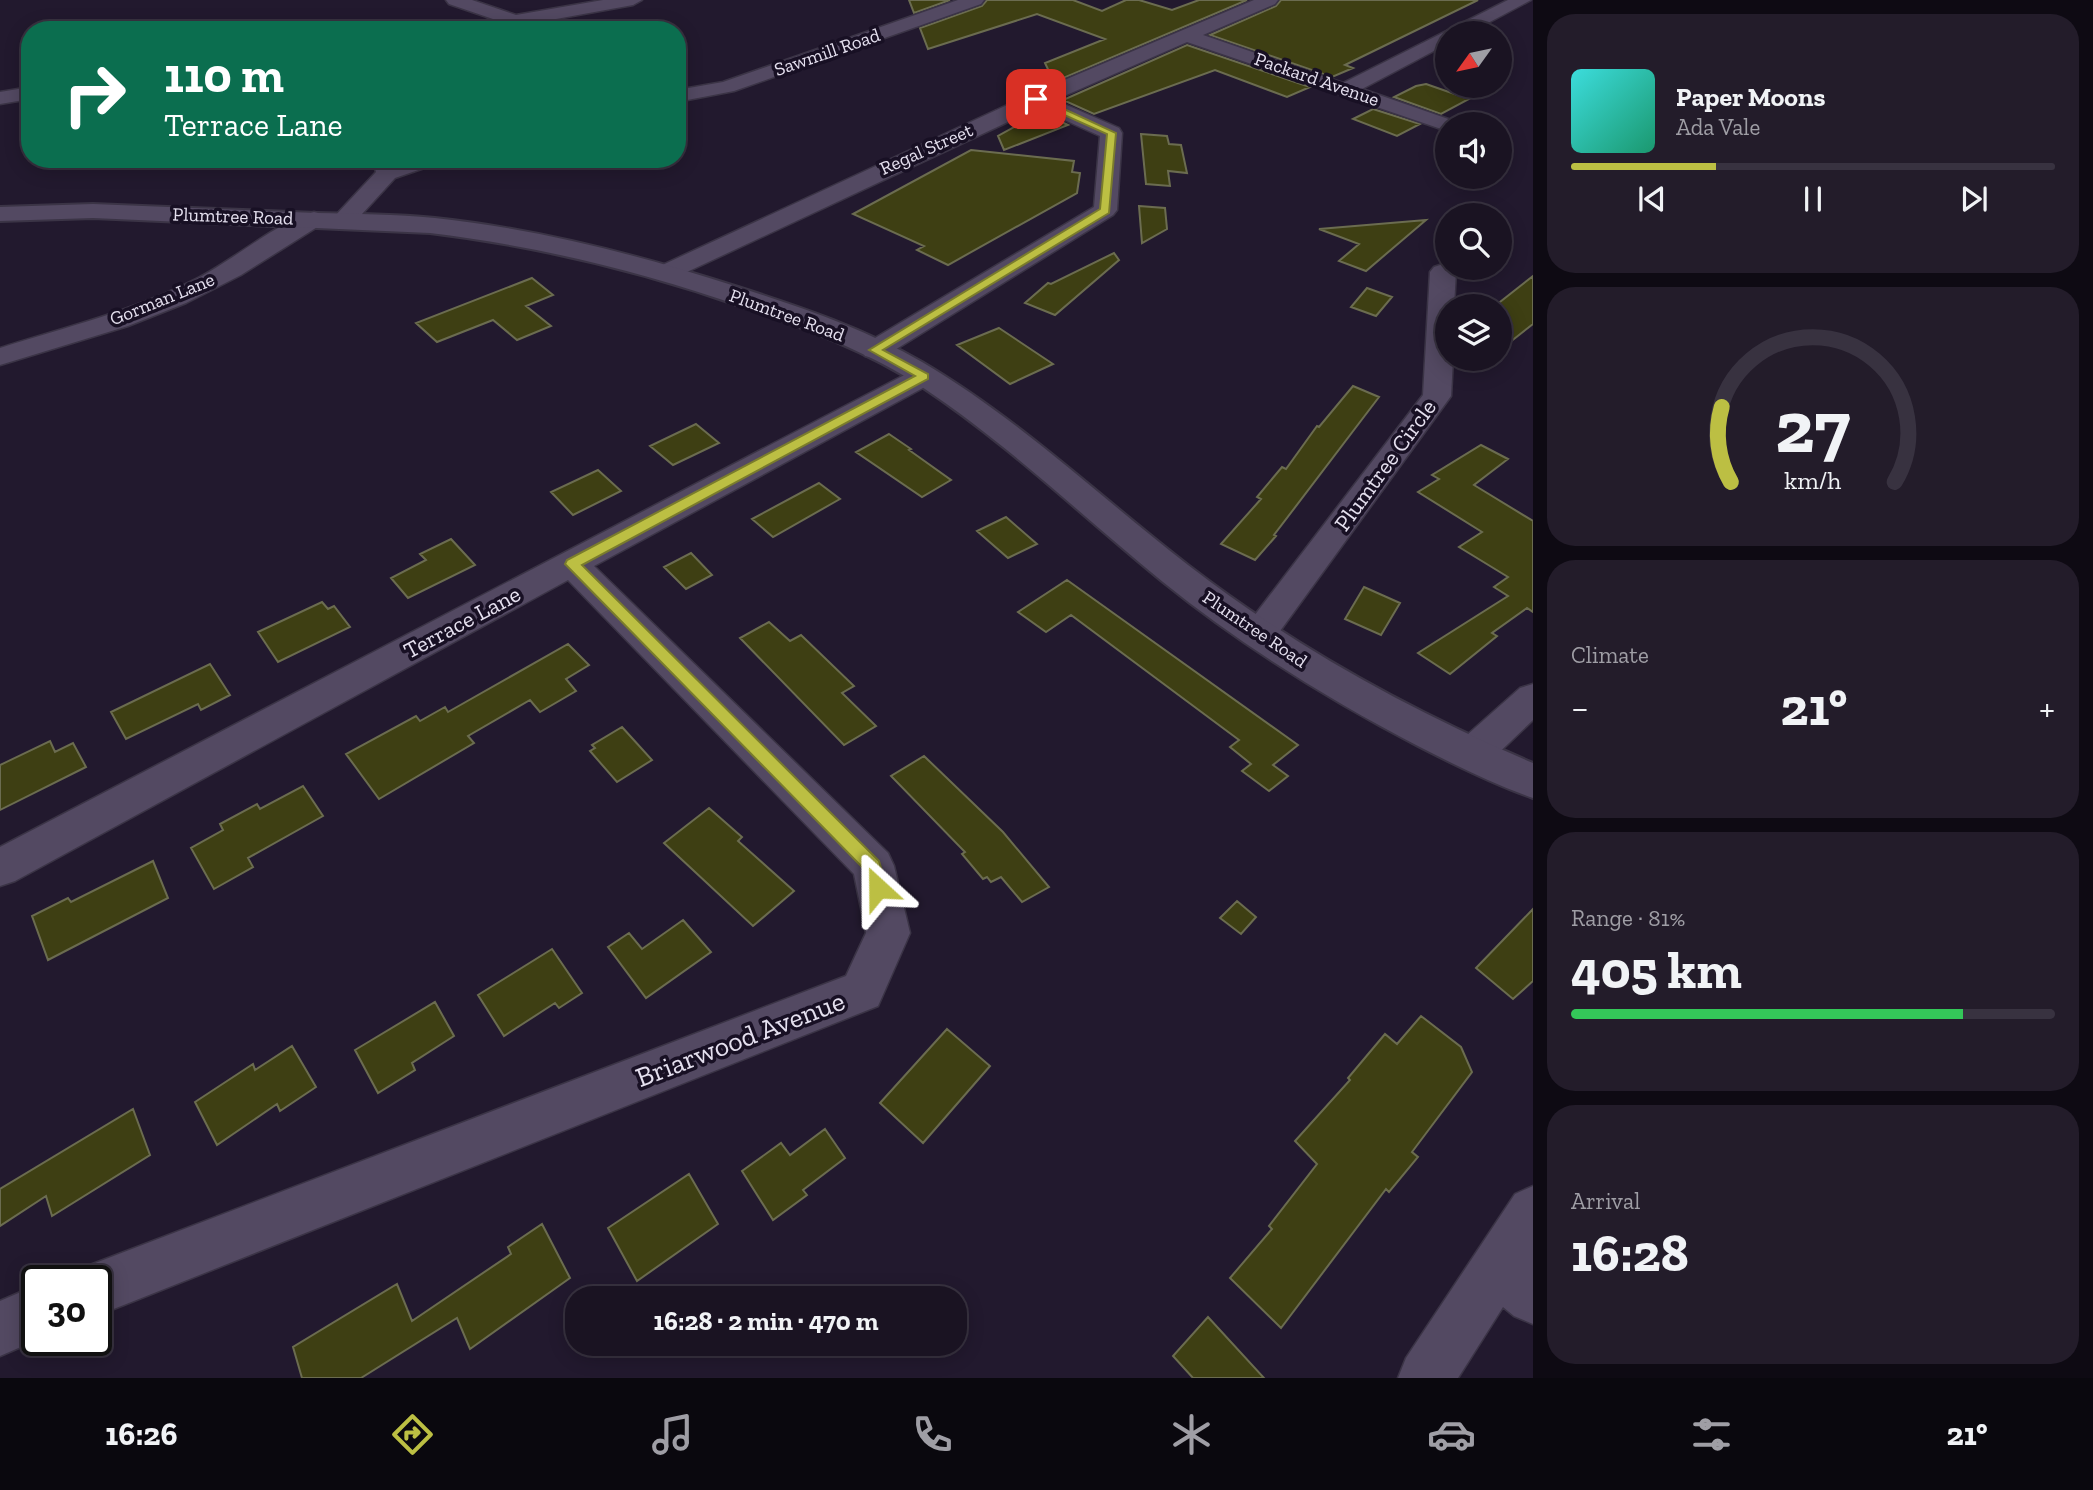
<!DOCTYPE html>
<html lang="en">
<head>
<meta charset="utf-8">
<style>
	:root { --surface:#1a1322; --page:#231c2a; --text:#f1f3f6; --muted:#9f9ea5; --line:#383240; --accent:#bcbf43 }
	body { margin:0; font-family:"Zilla Slab",serif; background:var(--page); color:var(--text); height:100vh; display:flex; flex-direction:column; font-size:26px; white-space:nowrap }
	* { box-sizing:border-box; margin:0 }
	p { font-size:23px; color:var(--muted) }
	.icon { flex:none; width:38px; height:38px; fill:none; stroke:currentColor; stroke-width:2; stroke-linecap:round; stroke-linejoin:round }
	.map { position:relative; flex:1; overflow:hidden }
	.drawer { display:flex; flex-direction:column; gap:14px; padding:14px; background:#0e0a13; width:560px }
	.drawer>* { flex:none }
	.guide { position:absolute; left:21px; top:21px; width:665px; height:147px; border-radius:28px; box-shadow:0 4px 18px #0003,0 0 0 2px var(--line); background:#0b6e4f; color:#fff; overflow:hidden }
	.needle { width:46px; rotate:237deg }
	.tools { position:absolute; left:1435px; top:21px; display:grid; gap:14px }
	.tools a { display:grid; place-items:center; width:77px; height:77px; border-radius:50%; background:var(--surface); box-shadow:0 4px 18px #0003,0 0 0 2px var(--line); font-size:35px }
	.speed { position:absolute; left:21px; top:1265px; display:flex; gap:14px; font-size:35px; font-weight:700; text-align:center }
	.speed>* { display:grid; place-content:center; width:91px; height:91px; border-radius:50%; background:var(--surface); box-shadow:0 4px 18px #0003,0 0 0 2px var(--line); line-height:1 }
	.speed .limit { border:4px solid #111; border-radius:10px; background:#fff; color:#111 }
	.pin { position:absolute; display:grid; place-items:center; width:60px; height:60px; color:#fff; margin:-30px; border-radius:14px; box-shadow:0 4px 10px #0006 }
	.me { position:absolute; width:77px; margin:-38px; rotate:336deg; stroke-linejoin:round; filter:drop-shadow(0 0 5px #0008) }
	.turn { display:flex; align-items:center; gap:24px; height:147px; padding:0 28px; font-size:32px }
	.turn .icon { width:91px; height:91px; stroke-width:2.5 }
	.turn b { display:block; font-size:49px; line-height:60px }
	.big { font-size:52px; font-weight:800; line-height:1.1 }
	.drawer .tile { flex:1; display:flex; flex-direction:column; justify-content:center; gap:10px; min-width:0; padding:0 24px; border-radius:28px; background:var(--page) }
	.drawer .dial { align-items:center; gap:0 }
	.dial svg { height:182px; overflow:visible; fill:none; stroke:var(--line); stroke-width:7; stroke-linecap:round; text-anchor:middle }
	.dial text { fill:var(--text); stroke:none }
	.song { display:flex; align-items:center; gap:21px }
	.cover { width:84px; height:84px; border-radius:10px; background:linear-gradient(135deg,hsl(180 70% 55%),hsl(160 70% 35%)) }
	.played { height:7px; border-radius:4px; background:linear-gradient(90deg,var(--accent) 30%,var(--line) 30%) }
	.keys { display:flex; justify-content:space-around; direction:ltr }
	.heat { display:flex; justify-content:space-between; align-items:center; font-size:38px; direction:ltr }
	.charge { height:10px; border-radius:5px; background:linear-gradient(90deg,#34c759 81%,var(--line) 0) }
	.trip { position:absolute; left:565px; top:1286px; width:402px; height:70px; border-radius:28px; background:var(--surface); box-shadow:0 4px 18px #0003,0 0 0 2px var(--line); font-weight:800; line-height:70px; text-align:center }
	.tab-bar { display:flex; height:112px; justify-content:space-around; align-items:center; background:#0a080e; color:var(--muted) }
	.tab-bar .icon { width:49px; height:49px }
	.tab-bar .active { color:var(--accent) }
	.tab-bar b { font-size:32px; color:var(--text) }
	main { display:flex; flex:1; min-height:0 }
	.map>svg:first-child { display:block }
	.building { fill:#3e3f13; stroke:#6b6c50; stroke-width:2 }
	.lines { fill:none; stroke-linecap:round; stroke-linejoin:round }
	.minor-casing { stroke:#3b3446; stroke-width:3 }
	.tertiary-casing { stroke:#3b3446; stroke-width:4 }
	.minor { fill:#534962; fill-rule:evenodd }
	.tertiary { fill:#534962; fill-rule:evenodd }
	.route { fill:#bcbf43; stroke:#7a7c2c; stroke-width:2 }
	.labels { text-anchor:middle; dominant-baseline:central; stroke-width:7; stroke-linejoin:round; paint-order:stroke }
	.far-street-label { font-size:19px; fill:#e5e0ef; stroke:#181024 }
	.street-label { font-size:23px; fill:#e5e0ef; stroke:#181024 }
	.near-street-label { font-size:28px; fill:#e5e0ef; stroke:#181024 }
</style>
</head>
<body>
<main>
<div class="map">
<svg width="1533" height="1378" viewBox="0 0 1533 1378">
	<rect width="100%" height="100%" fill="#22192e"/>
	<path class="building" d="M909 0H950L914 13Z
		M987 0H1073L1102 11 1126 0H1139L1172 10 1199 0H1247L1054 82 1045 63 1105 39 1037 14 928 49 920 28 982 6Z
		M1281 0H1478L1345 65 1353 68 1332 77 1210 35 1276 6Z
		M1187 45 1310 87 1287 97 1215 70 1094 114 1063 100Z
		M1426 84 1469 99 1441 114 1394 97 1416 86Z
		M1373 109 1420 124 1397 136 1353 119Z
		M1041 112 1068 125 1004 150 998 136Z
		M1141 134 1167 136 1169 144 1181 145 1187 173 1168 171 1170 186 1146 184Z
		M971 150 1074 161 1072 172 1080 173 1077 193 948 265 917 250 924 246 853 214Z
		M1139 206 1165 208 1167 229 1142 243Z
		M1426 220 1366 271 1339 261 1359 244 1319 229Z
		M1114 253 1119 260 1055 315 1025 303 1048 283 1051 284Z
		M1533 276V324L1500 350V302Z
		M532 278 553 295 526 306 551 326 517 340 493 320 437 342 416 323Z
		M1367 288 1392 297 1376 316 1351 307Z
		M999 328 1053 364 1010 384 957 345Z
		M1353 386 1379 397 1274 535 1276 536 1255 560 1221 544 1261 499 1257 497 1282 467 1286 469 1317 426 1319 427Z
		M696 424 719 443 673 465 650 446Z
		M889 434 911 449 909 450 951 480 922 497 856 452Z
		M1481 445 1508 459 1474 485 1533 521V612L1527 608 1492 633 1497 636 1450 674 1418 653 1508 596 1494 587 1508 577 1459 547 1482 532 1418 492 1439 479 1432 475Z
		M598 470 621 491 573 515 551 492Z
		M819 483 840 499 773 537 752 519Z
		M1006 517 1037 544 1008 558 977 531Z
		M451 539 475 565 408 598 391 578 426 560 420 554Z
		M691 553 712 575 686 589 664 567Z
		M1067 580 1298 745 1273 765 1288 776 1269 791 1242 771 1251 764 1230 747 1239 740 1071 615 1046 632 1018 612Z
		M1364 587 1400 603 1381 635 1345 619Z
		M322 602 328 609 334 606 350 627 278 662 258 632Z
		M769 622 790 641 801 635 854 686 842 693 876 726 844 745 740 638Z
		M568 644 589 665 566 679 576 691 540 712 530 700 468 736 474 743 379 799 346 754 416 716 420 721 445 707 448 712Z
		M210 664 230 695 201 710 198 704 126 739 111 712Z
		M622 727 652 760 617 782 590 751 595 748 592 745Z
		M50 741 55 752 73 743 86 767 0 810V765Z
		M924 756 1003 832 1049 887 1022 902 1001 877 991 882 987 877 983 879 962 854 965 852 891 776Z
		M303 786 323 816 248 858 253 867 214 889 191 848 223 830 220 824 257 804 260 809Z
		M709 808 742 837 738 841 794 891 753 926 664 843Z
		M153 861 168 898 48 960 32 916 68 898 71 902Z
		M1237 901 1256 917 1241 934 1220 918Z
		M1533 909V981L1513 999 1476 968Z
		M683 920 711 952 646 998 608 947 629 933 642 949Z
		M552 949 582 993 559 1008 555 1003 504 1036 478 995Z
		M435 1002 454 1036 412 1063 415 1070 378 1093 355 1050Z
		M1421 1016 1461 1047 1472 1072 1412 1152 1418 1157 1389 1192 1386 1189 1281 1328 1230 1278 1272 1229 1269 1226 1317 1164 1295 1141 1350 1080 1348 1078 1385 1034 1397 1044Z
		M947 1029 990 1066 923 1143 880 1103Z
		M292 1046 316 1087 280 1111 277 1104 217 1145 195 1102 253 1064 255 1070Z
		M133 1109 150 1155 52 1216 46 1196 0 1226V1189Z
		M825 1129 845 1158 803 1190 807 1195 773 1220 742 1171 781 1143 790 1155Z
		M689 1174 718 1224 637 1281 608 1228Z
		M542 1224 570 1278 470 1349 457 1318 361 1378H302L293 1347 397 1284 412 1321 511 1254 508 1247Z
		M1208 1317 1264 1378H1193L1173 1356Z"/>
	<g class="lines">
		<defs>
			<path id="minor" d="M446 0H472L516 15 603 0H642L633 5 496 30H454L456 26 493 19 449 4Z
				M958 0H984L981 4 734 91 677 102V90L723 82Z
				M1254 0H1278L1275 4 1203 35 1343 83 1508 0H1531L1469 33H1447V44L1362 89 1454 121 1457 124H1447V131L1187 42 1055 100 1119 128 1122 133 1117 210 1113 215 885 356 875 358 865 356 861 350 865 344 1094 207 1100 136 1038 108 674 278 665 281 656 278 652 273 656 268 1029 95Z
				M30 87V99L0 104V92Z
				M372 159H394L395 163 406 159H439L436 164 395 178 351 226H335L331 221 335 216 376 172Z
				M314 212 322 214 326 219 322 224 241 275 186 303 128 326 0 365V348C66 327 136 310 198 278 232 261 280 220 314 212Z
				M1443 264 1453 268 1456 272 1454 306H1447V359H1453L1451 396 1272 642 1260 646 1248 642 1242 633 1248 624 1423 395 1430 272 1434 267Z
				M924 368 934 370 938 376 934 382 594 566 888 853 894 866 910 933 878 1006 96 1316V1281H73L77 1270 846 976 866 933 854 874 568 580 15 881 0 886V847L914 370Z
				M1533 684V720L1486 765 1472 769 1458 765 1453 754 1458 743 1520 688Z
				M1533 1186V1324L1514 1316 1503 1307 1458 1378H1398L1406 1358 1515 1194Z
				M37 1285V1340L0 1356V1301Z"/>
			<path id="tertiary" d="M93 204C167 207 242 210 316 213 356 214 396 214 435 218 539 229 639 255 738 287 801 307 865 329 922 362 1019 419 1100 497 1188 565 1293 646 1411 711 1533 763V798C1493 784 1455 765 1418 746 1328 699 1241 645 1163 582 1083 517 1008 444 922 387 867 351 805 328 743 307 641 271 537 246 430 233L93 218 0 221V207Z"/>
		</defs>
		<use href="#minor" class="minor-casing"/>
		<use href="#tertiary" class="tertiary-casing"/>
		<use href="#minor" class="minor"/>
		<use href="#tertiary" class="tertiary"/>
	</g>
	<path class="route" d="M1036 96 1116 133 1109 213 883 350 928 374V379L582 565 879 861 887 888 884 894 878 897 871 894 865 870 565 564 567 560 915 376 869 350 1100 209 1107 134 1033 101 1032 99Z"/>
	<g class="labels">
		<g class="far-street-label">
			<text transform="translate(827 52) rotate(-19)">Sawmill Road</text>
			<text transform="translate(1317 79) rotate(19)">Packard Avenue</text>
			<text transform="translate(926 149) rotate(-24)">Regal Street</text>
			<text transform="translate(233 216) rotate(2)">Plumtree Road</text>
			<text transform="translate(162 299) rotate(-22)">Gorman Lane</text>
			<text transform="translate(787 315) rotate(20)">Plumtree Road</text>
			<text transform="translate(1255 629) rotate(34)">Plumtree Road</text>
		</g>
		<g class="street-label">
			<text transform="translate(1385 465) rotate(-54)">Plumtree Circle</text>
			<text transform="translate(462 622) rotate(-28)">Terrace Lane</text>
		</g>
		<g class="near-street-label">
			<text transform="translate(740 1039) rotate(-21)">Briarwood Avenue</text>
		</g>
	</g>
</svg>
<div class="tools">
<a><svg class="needle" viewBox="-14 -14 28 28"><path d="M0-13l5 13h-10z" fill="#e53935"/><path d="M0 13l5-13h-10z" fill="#9f9ea5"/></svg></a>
<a><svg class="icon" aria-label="sound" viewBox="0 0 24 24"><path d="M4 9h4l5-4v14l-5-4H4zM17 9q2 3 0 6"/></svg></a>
<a><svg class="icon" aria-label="search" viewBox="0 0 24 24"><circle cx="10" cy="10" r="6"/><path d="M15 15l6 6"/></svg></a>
<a><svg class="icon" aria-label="layers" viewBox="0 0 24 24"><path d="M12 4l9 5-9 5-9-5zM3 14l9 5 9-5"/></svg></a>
</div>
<div class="speed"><div class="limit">30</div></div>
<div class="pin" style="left:1036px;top:99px;background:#d93025"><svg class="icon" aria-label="arrive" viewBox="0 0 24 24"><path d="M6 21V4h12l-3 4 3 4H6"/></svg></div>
<svg class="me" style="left:878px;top:888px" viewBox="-20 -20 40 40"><path d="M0-17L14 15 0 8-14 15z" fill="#bcbf43" stroke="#fff" stroke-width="4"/></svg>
<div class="trip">16:28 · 2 min · 470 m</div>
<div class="guide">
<div class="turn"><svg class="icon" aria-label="right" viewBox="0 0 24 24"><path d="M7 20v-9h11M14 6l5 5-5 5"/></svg><div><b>110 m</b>Terrace Lane</div></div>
</div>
</div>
<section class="drawer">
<div class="tile">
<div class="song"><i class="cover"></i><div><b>Paper Moons</b><p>Ada Vale</p></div></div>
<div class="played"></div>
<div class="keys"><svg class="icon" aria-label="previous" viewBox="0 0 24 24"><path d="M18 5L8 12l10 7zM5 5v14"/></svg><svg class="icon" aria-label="pause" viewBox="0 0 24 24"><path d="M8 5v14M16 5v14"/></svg><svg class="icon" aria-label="next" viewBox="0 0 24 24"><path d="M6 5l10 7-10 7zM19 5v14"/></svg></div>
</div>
<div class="tile dial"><svg viewBox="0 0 100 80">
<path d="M14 69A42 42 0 1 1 86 69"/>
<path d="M14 69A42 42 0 0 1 10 36" stroke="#bcbf43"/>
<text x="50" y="56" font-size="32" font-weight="700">27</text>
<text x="50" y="72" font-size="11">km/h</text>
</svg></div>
<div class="tile"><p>Climate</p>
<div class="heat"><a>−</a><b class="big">21°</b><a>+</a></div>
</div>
<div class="tile"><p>Range · 81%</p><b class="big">405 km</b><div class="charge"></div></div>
<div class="tile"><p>Arrival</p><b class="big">16:28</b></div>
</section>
</main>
<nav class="tab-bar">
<b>16:26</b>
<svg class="icon active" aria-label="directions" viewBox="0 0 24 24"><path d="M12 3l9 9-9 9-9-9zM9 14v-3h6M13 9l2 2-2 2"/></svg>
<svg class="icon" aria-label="music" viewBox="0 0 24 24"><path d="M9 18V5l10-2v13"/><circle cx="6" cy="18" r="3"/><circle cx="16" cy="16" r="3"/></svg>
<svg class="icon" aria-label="phone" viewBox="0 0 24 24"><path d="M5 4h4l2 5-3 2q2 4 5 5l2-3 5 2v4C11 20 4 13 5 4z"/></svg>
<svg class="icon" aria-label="climate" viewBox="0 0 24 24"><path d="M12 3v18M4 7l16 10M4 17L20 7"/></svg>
<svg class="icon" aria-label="car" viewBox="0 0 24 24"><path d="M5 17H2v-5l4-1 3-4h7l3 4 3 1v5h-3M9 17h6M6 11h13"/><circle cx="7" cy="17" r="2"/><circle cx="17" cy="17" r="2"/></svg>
<svg class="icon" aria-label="filters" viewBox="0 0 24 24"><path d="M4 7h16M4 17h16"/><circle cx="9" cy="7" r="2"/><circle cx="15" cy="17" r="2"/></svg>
<b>21°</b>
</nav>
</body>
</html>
